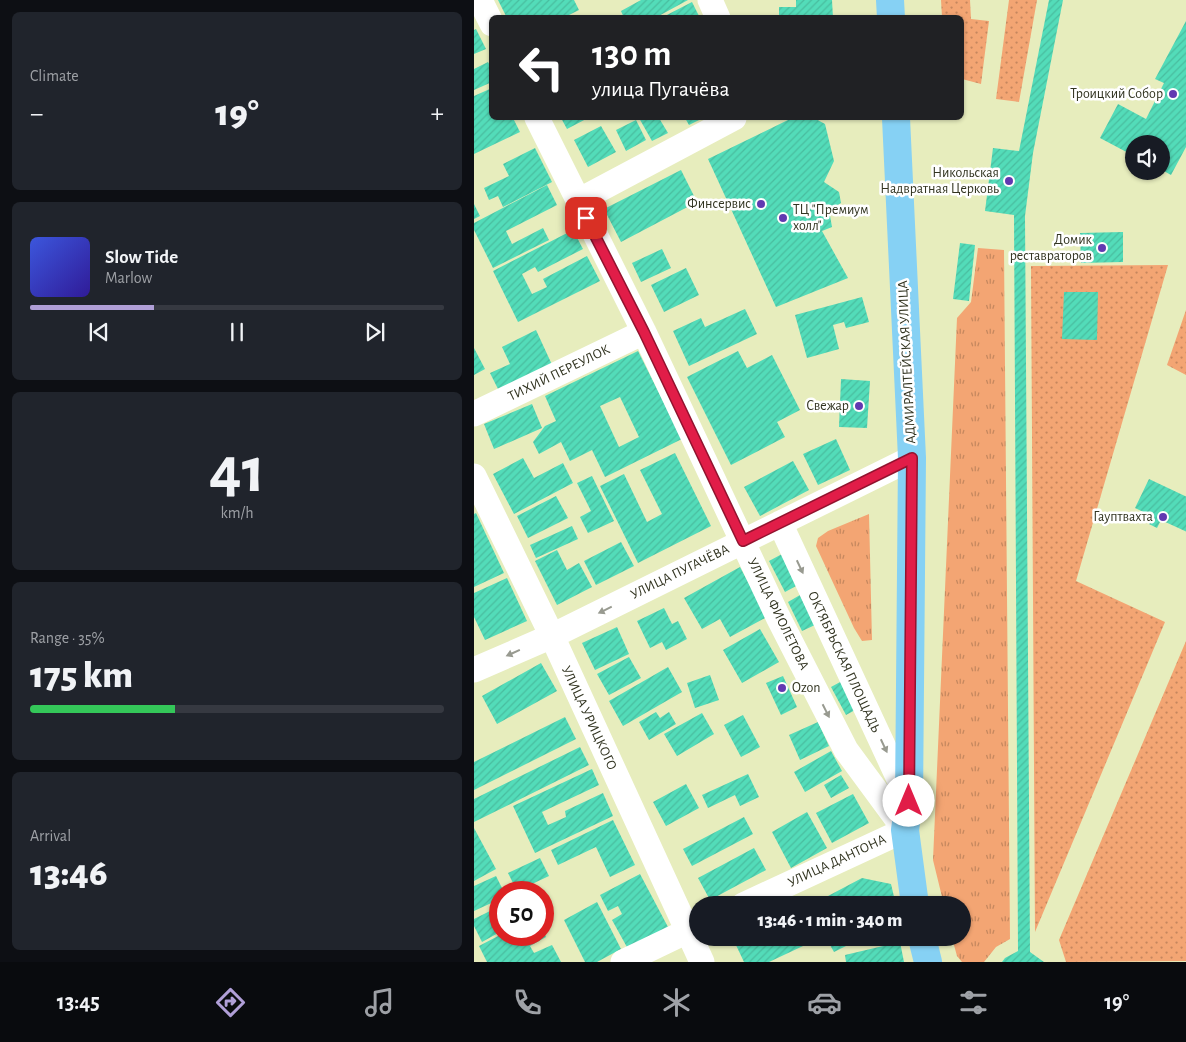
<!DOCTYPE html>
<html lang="en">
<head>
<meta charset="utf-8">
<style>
	:root { --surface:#171b24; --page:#20242c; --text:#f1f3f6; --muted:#9ea1a6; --line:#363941; --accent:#b09fd7 }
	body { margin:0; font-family:"Alegreya Sans",sans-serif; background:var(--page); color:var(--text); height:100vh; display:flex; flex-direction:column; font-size:19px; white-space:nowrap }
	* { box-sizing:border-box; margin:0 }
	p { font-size:16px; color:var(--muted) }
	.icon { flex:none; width:28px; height:28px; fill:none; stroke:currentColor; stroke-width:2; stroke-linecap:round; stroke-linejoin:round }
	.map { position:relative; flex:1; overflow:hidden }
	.side { display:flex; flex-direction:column; gap:12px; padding:12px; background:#0d0f14; width:474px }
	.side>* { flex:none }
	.top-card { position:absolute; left:15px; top:15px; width:475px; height:105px; border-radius:8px; box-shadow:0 1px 4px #0004; background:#202124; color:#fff; overflow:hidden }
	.controls { position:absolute; left:651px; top:135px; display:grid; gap:10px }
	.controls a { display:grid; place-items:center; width:45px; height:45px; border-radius:50%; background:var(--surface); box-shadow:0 1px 4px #0004; font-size:25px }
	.speed { position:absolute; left:15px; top:881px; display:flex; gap:10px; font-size:25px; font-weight:700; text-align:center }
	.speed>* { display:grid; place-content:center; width:65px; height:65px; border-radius:50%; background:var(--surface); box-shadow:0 1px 4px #0004; line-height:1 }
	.speed .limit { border:8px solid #d22; background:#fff; color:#111 }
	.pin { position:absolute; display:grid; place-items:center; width:42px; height:42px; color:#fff; margin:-21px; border-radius:10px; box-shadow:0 2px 8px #0006 }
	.me { position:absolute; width:55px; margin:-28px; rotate:0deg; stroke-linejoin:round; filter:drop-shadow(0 0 4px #0008) }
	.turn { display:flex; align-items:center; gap:18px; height:105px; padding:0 20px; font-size:22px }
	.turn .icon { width:65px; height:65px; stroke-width:2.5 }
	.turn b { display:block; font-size:35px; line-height:42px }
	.big { font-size:38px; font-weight:800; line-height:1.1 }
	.side .tile { flex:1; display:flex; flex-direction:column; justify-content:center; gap:8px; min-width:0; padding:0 18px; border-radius:8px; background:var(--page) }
	.side .dial { align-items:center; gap:0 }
	.dial b { font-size:65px; line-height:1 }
	.song { display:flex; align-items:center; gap:15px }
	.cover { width:60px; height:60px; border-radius:8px; background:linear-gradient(135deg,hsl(230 70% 55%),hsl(250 70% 35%)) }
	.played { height:5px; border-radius:2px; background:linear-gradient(90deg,var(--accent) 30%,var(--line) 30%) }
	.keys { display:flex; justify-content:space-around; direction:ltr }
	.heat { display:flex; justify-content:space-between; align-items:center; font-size:28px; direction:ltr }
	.charge { height:8px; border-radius:4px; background:linear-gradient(90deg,#34c759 35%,var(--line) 0) }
	.trip { position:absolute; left:215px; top:896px; width:282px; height:50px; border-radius:25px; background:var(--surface); box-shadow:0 1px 4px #0004; font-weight:800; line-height:50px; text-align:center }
	.dock { display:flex; height:80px; justify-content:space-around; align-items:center; background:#090b0e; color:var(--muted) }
	.dock .icon { width:35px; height:35px }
	.dock .on { color:var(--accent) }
	.dock b { font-size:22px; color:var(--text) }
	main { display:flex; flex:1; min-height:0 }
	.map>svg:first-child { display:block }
	.grass { fill:url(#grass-tufts) }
	.park { fill:url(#park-dots) }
	.building { fill:url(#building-hatch); fill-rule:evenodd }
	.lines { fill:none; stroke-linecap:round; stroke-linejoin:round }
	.minor { stroke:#fff; stroke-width:25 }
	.major { stroke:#86d1f4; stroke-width:28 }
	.oneway { fill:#989a90 }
	.route-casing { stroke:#92132f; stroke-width:12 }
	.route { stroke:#e11d48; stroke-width:9 }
	.poi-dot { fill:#6139b1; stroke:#fff; stroke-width:2 }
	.labels { text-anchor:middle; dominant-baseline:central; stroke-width:5; stroke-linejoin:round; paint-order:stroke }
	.poi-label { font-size:14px; fill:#323421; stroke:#fff; text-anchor:end }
	.street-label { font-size:14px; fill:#323421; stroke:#fff }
</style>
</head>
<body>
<main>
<section class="side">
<div class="tile"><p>Climate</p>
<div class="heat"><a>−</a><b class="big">19°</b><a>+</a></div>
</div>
<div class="tile">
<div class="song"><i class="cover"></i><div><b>Slow Tide</b><p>Marlow</p></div></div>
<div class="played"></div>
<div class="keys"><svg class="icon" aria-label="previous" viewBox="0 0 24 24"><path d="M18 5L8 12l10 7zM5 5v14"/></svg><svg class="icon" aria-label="pause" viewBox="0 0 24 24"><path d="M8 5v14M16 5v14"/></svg><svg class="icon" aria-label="next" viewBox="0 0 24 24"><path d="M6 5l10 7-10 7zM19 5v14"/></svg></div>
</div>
<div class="tile dial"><b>41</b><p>km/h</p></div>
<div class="tile"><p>Range · 35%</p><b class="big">175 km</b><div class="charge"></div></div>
<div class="tile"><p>Arrival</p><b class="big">13:46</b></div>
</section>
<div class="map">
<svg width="713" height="962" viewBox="0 0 713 962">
	<defs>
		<pattern id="grass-tufts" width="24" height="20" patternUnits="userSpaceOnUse" patternTransform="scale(1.25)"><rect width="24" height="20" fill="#f3a573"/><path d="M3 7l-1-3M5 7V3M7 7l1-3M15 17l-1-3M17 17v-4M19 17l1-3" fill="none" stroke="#c5875e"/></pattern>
		<pattern id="park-dots" width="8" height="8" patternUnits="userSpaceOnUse" patternTransform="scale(1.25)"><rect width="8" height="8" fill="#f3a573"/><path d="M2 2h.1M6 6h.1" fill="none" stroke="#c5875e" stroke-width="1.8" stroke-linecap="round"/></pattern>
		<pattern id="building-hatch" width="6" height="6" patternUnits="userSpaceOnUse" patternTransform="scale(1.25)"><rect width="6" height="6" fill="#53dcb9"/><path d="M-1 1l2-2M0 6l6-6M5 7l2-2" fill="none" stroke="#49bd9f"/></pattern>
	</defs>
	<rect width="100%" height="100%" fill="#e7edbd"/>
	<path class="grass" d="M504 248 530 250 536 939 522 947 510 962H488L483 956 478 938H489V905H470L459 860 483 318 497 302Z
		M395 514 398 640 388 641 380 628 342 546 344 538 354 531Z"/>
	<path class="park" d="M467 0H496L497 19 515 21 507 84 488 79V18L468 17Z
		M535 0H563L545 102 522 99Z
		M694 265 602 581 691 622 561 932 557 266Z
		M712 310V375L693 365Z
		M712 641V961L592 962 585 940Z"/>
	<path class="building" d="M24 0H100L105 10 89 18H33Z
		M167 0H214L181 18H150L147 11Z
		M322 0H358L359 18H305V7H322Z
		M575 0H589L559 153 551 216 556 952 570 962H528L531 958 544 951 540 215 511 211 519 148 545 151Z
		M218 2 226 18H187Z
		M713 19V145L697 175 688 170V144H660V156L626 138 644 104 672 119 690 83 681 79Z
		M2 29 12 49 0 54V30Z
		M14 62 18 69V82L0 90V69Z
		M18 88V118H39L46 132 0 154V96Z
		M87 118H114L93 129Z
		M165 118H185L194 133 178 141Z
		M211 118H229L215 125Z
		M318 118H340L351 124 360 161 350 182 365 192 367 203 355 210 358 227 348 231 374 278 302 307 234 159Z
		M162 120 172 140 152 151 142 130Z
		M127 126 142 152 114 167 100 140Z
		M61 148 78 182 29 207 24 196 15 200 10 188 35 176 29 164Z
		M207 170 223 202 147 242 130 209Z
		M73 185 83 205 32 231 38 244 69 228 75 240 19 268 0 230V223Z
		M0 204 6 216 0 219Z
		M99 230 109 249 64 272 61 267 48 274 58 294 73 287 69 279 113 256 126 281 44 322 19 271Z
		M649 232V262L607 263 606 233Z
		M486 243 501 245 495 301 479 299Z
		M188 249 197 268 167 282 158 263Z
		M212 268 225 295 190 312 177 285Z
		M590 292H624L623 340 588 339Z
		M388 297 395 322 372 328 370 322 359 325 365 349 333 358 321 315Z
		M271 309 283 334 215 366 199 331 227 318 231 327Z
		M62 330 80 369 27 395 16 373 36 364 28 347Z
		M0 348 11 369 0 375Z
		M164 351 208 439 131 477 118 450 96 461 87 442 65 454 59 442 71 426 82 421 71 396ZM146 397 165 437 145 447 126 406Z
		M264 351 273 368 298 355 326 410 303 422 311 437 257 465 213 377Z
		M367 379 396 381 393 428 365 427Z
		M58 404 68 428 20 449 10 424Z
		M362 439 376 470 344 485 329 454Z
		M201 453 237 526 164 563 126 486 150 474 173 522 188 514 166 470Z
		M49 458 60 478 89 463 99 483 40 514 19 474Z
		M319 461 335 490 286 516 270 487Z
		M118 476 140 521 114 533 106 517 117 511 103 483Z
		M675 479 713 497V532L687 520 683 528 675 524 678 516 661 508Z
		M82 496 94 518 54 538 43 516Z
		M2 513 30 573 0 587V514Z
		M98 526 104 539 62 558 56 545Z
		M147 542 160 566 122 585 110 561Z
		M83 550 93 570 105 563 118 587 83 605 61 561Z
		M308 554 324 585 311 592 295 561Z
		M266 567 293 617 256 637 246 619 228 629 210 598Z
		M33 578 53 621 11 640 0 617V593Z
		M326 595 341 625 328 631 314 602Z
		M190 608 198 624 204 621 213 639 192 650 188 642 176 648 163 621Z
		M143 627 155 654 121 670 108 643Z
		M286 629 305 662 268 683 249 650Z
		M155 657 167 678 135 695 123 674Z
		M67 663 83 691 23 724 8 696Z
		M194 667 208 692 149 726 135 701Z
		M236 675 245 700 221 708 213 683Z
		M309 676 323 707 307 715 292 683Z
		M368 681 383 709 372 715 357 687Z
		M182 712 186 718 195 712 202 724 175 740 165 722Z
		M228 713 240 734 203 756 190 734Z
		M269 715 286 747 267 757 250 725Z
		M91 717 102 739 0 790V762Z
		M344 722 355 746 326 760 315 735Z
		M106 747 115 765 0 822V799Z
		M357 751 368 771 331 792 320 772Z
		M118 769 125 785 68 812 74 825 92 817 91 811 129 793 139 816 61 853 39 806Z
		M274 774 285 797 266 806 261 795 234 808 228 795Z
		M367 775 375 788 357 798 350 785Z
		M212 784 225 808 192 826 179 802Z
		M379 794 395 823 358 843 342 813Z
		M333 812 353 848 317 868 298 832Z
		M270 817 279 834 218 866 209 849Z
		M139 820 161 865 136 877 122 847 84 865 77 850Z
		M0 828 22 869 0 881Z
		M280 848 292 870 236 900 224 878Z
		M66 858 75 876 43 891 34 873Z
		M166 874 194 927 154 949 138 920 148 914 144 906 134 911 126 895Z
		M22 876 30 892H26V899L0 911V886Z
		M388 878 417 884 422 905H337Z
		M123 902 147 949 123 962H111L90 920Z
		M26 906V932L8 942 0 926V919Z
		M69 930 72 937 56 946 60 953 78 945 87 962H13L5 946 26 935H69Z
		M263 938H346L295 962H270L261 943Z
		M352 938H370L374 945 360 952Z
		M397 938H428L399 945Z
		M426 942 430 962H372L371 955Z"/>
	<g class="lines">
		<path class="minor" d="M6 0 18 24
			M236 0 244 18
			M63 118 170 332 304 617 372 750 431 830 269 905
			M104 201 260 118
			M0 414 170 332
			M0 476 78 636 228 962
			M306 523 435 801
			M0 670 78 636 438 458
			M149 962 224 926"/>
		<path class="major" d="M416 0 417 18
			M422 118 438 458 435 801 431 830 441 905
			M448 938 454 962"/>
	</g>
	<defs><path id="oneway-solid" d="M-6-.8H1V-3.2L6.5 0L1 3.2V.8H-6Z" transform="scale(1.25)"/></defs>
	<g class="oneway">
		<use href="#oneway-solid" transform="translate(326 567) rotate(65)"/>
		<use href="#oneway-solid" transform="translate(131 610) rotate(154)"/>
		<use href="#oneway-solid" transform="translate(39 653) rotate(156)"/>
		<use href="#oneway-solid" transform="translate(352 711) rotate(63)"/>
		<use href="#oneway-solid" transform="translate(410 746) rotate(65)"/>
	</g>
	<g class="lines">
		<defs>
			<path id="route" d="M112 218 170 332 269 541 438 458 435 801"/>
		</defs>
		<use href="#route" class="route-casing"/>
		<use href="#route" class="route"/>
	</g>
	<g class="poi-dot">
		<circle cx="699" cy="94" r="5"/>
		<circle cx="535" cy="181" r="5"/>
		<circle cx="287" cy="204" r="5"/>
		<circle cx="309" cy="218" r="5"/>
		<circle cx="628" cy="248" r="5"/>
		<circle cx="385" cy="406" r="5"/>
		<circle cx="689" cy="517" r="5"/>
		<circle cx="308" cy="688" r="5"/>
	</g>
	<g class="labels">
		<g class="poi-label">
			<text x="689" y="94">Троицкий Собор</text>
			<text x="525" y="173">Никольская<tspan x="525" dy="16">Надвратная Церковь</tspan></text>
			<text x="277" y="204">Финсервис</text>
			<text x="319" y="210" text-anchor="start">ТЦ "Премиум<tspan x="319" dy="16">холл"</tspan></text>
			<text x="618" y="240">Домик<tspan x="618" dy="16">реставраторов</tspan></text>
			<text x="375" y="406">Свежар</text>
			<text x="679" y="517">Гауптвахта</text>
			<text x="318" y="688" text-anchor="start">Ozon</text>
		</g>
		<g class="street-label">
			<text transform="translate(433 362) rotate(-93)">АДМИРАЛТЕЙСКАЯ УЛИЦА</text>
			<text transform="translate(85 373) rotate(-26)">ТИХИЙ ПЕРЕУЛОК</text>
			<text transform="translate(206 572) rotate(-26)">УЛИЦА ПУГАЧЁВА</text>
			<text transform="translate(304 614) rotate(64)">УЛИЦА ФИОЛЕТОВА</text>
			<text transform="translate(370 662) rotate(65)">ОКТЯБРЬСКАЯ ПЛОЩАДЬ</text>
			<text transform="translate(115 718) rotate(65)">УЛИЦА УРИЦКОГО</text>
			<text transform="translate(363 861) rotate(-25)">УЛИЦА ДАНТОНА</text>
		</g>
	</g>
</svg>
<div class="controls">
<a><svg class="icon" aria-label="sound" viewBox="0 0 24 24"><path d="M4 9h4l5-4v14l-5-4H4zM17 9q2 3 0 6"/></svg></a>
</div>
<div class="speed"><div class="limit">50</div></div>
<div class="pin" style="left:112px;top:218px;background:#d93025"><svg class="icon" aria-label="arrive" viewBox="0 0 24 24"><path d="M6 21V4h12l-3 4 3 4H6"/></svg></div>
<svg class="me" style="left:435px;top:801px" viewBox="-20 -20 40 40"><circle r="19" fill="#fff"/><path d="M0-13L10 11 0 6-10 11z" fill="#e11d48"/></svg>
<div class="trip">13:46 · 1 min · 340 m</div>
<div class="top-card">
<div class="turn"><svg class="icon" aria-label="left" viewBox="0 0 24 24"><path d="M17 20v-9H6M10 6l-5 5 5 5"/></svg><div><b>130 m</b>улица Пугачёва</div></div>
</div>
</div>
</main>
<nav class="dock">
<b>13:45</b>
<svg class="icon on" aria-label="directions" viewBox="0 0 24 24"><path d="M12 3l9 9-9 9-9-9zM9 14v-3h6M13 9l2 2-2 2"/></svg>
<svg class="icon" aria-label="music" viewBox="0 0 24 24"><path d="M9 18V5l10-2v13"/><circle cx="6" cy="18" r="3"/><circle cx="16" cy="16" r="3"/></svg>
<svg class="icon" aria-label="phone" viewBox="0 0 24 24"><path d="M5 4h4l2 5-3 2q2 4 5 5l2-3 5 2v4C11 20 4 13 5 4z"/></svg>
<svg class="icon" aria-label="climate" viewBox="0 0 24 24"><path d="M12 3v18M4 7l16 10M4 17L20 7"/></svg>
<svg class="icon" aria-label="car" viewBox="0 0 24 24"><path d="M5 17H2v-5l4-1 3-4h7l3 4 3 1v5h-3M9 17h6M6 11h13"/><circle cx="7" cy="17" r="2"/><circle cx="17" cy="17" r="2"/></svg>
<svg class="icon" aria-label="filters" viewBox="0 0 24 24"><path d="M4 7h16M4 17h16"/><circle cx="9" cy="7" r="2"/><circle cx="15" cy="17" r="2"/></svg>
<b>19°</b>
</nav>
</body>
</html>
